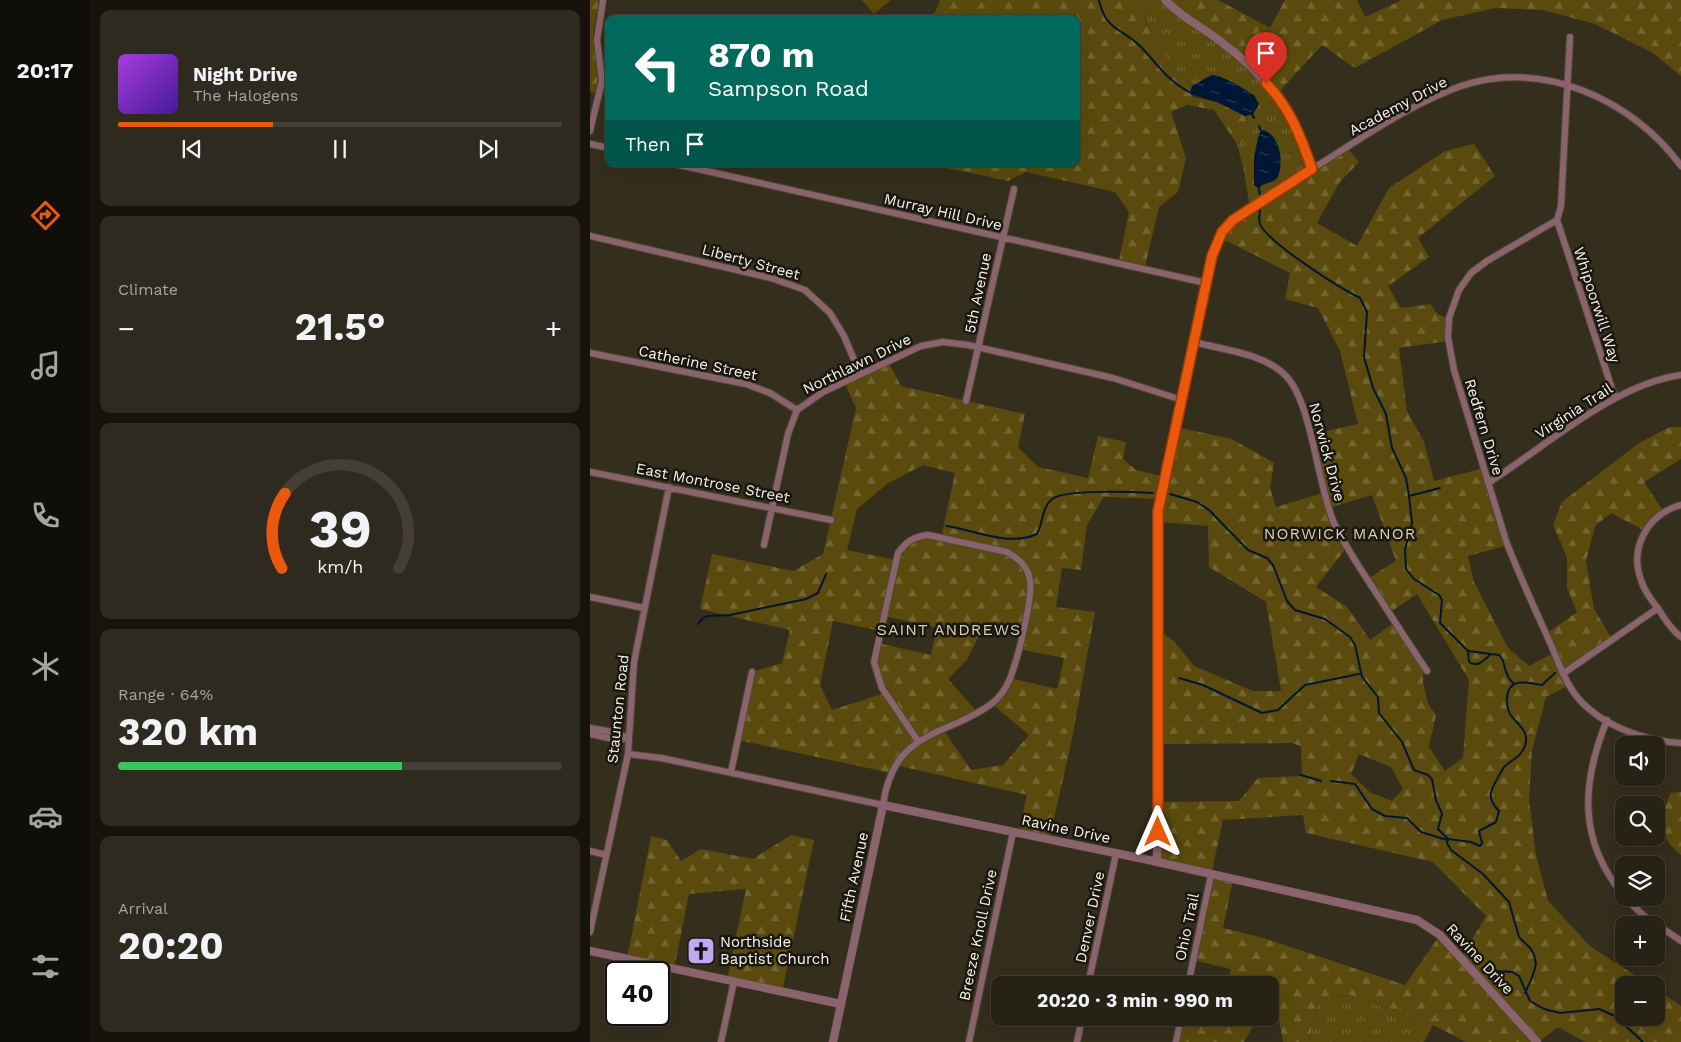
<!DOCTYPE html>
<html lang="en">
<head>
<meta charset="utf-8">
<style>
	:root { --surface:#272216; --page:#2f2a1f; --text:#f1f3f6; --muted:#a4a4a1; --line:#433f35; --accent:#ea580c }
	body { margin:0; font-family:"Work Sans",sans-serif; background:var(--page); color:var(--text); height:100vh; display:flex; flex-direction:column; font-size:19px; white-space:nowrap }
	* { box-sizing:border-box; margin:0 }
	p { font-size:16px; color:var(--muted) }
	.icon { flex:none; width:28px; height:28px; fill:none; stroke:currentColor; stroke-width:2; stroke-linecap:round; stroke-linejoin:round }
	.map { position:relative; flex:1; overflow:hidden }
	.side { display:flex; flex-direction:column; gap:10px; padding:10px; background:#15130c; width:500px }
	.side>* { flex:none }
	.top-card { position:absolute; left:15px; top:15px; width:475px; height:152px; border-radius:10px; box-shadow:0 5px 20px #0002,0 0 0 1px var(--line); background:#00695c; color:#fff; overflow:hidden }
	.buttons { position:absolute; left:1025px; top:736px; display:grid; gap:10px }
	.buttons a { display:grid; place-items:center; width:50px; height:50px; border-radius:10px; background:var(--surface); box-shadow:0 5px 20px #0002,0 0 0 1px var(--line); font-size:25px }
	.speed { position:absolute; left:15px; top:961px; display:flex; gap:10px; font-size:25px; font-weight:700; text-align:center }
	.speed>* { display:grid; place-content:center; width:65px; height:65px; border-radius:50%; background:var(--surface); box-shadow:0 5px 20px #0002,0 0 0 1px var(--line); line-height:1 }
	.speed .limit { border:2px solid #111; border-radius:8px; background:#fff; color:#111 }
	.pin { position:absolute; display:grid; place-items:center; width:42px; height:42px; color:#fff; margin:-51px -21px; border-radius:50% 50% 50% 0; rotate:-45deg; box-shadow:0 0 5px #0007 }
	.pin .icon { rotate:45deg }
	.me { position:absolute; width:55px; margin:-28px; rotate:0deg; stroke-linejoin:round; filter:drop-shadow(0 0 4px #0008) }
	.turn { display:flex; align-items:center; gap:18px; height:105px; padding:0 20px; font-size:22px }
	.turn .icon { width:65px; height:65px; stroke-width:2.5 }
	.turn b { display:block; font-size:35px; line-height:42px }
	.then { display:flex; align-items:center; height:48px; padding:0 20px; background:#0003; gap:10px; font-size:19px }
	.big { font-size:38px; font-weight:700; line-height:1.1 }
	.side .card { flex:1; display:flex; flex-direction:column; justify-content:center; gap:8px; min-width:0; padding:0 18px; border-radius:10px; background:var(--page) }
	.side .dial { align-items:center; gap:0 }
	.dial svg { height:130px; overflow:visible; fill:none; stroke:var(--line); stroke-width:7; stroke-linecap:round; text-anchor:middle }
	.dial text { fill:var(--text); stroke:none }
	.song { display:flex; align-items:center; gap:15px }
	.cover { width:60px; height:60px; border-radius:8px; background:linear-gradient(135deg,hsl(280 70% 55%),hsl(260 70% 35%)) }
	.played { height:5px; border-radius:2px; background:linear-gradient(90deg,var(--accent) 35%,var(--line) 35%) }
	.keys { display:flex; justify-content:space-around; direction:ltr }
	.heat { display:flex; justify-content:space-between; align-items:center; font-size:28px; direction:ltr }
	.charge { height:8px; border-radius:4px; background:linear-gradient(90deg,#34c759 64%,var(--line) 0) }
	.trip { position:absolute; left:401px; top:976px; width:288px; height:50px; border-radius:10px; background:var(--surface); box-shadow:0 5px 20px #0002,0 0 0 1px var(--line); font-weight:700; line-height:50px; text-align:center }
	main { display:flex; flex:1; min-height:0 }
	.dock { display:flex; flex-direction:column; width:90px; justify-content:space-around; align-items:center; background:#100e09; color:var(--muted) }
	.dock .icon { width:35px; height:35px }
	.dock .on { color:var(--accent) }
	.dock b { font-size:22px; color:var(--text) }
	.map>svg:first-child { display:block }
	.grass { fill:url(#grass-tufts) }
	.forest { fill:url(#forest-firs); fill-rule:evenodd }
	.pitch { fill:#5a4a0d }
	.water { fill:url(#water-ripples) }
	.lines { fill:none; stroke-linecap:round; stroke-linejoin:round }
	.stream { stroke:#001635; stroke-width:2 }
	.minor-casing { stroke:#4f4a3a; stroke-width:8 }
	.tertiary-casing { stroke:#4f4a3a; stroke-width:9 }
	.minor { stroke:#8b636c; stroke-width:6 }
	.tertiary { stroke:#8b636c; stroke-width:8 }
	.route-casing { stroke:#983908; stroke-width:12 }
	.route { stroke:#ea580c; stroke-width:9 }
	.labels { text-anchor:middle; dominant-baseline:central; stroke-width:5; stroke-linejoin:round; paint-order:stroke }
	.street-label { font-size:15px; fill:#f7f4e9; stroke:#19170f }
	.poi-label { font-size:15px; fill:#f7f4e9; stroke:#19170f; text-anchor:start }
	.neighbourhood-label { font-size:16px; letter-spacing:1px; fill:#d7d0bb; stroke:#19170f }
</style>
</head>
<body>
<main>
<nav class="dock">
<b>20:17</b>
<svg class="icon on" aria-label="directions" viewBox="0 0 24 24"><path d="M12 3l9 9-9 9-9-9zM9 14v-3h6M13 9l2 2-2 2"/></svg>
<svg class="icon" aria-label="music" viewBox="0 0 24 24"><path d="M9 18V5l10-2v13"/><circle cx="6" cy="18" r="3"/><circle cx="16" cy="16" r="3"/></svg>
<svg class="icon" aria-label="phone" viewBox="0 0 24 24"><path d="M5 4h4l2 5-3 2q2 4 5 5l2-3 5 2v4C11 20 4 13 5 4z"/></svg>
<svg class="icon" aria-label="climate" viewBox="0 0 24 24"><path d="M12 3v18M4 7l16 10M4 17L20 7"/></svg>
<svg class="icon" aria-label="car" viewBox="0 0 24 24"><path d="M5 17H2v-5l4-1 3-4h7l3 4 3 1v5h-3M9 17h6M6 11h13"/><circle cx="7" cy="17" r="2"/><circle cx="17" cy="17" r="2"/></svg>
<svg class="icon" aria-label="filters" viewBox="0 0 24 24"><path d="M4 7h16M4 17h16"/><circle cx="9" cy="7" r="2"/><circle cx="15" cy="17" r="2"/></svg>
</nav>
<section class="side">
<div class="card">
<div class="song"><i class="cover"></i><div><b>Night Drive</b><p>The Halogens</p></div></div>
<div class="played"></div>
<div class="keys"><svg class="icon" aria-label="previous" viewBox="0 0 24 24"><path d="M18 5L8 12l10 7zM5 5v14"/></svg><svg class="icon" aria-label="pause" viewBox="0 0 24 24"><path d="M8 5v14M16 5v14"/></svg><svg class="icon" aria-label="next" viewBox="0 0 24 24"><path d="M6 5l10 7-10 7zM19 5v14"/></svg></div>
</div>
<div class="card"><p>Climate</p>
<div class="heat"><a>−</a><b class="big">21.5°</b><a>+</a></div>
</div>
<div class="card dial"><svg viewBox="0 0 100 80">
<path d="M14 69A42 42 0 1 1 86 69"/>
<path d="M14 69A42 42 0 0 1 16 23" stroke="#ea580c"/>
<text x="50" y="56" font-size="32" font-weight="700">39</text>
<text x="50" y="72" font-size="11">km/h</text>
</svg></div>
<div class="card"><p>Range · 64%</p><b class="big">320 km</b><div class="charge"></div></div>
<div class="card"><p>Arrival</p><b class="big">20:20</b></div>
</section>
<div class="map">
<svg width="1091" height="1042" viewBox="0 0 1091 1042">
	<defs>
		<pattern id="grass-tufts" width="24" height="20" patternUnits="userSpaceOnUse" patternTransform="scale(1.25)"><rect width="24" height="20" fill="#5a4a0d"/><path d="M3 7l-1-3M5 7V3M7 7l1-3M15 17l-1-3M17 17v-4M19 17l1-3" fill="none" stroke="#726530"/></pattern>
		<pattern id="forest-firs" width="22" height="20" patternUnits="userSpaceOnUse" patternTransform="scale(1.25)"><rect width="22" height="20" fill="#5a4a0d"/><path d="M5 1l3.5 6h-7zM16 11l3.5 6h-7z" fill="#726530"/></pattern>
		<pattern id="water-ripples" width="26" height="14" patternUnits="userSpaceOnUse" patternTransform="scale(1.25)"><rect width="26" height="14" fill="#001635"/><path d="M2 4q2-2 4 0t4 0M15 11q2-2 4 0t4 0" fill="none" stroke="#263852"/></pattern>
	</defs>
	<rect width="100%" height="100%" fill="#342e1d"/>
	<path class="grass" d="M553 0H575L628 39 686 93 723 167 660 209 654 171 647 144 663 134 655 116 663 114 669 104C660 95 636 75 623 75 616 76 609 83 602 86 577 60 555 39 553 0Z
		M761 995 843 1025 834 1042H719L725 1010 736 996Z"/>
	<path class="forest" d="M0 0H9L3 33 8 75 6 93 0 92Z
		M350 0H553C555 39 577 60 602 86L600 90 603 97 627 102 655 116 663 134 647 144 624 110 597 105 581 112 596 158 588 192 569 207 555 266 529 260 539 212 525 192 436 172 418 181 338 164H486V19H336L345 12Z
		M575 0H628L680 28 695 0H767L775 17 812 0H1091V76L1063 53 1005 24 953 10 906 8 852 20 765 68 732 45 687 94 659 65Z
		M884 144 905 176 828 238 839 257 798 286 811 308 841 304C845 313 849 316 859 318L858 341 809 348 817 411 834 442 844 481 894 468 918 545 878 556 884 582 918 648 939 666 964 653 956 634 987 612 977 588V557L963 525 972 502 1049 443 1080 427H1091V459L1054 482 1074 512 1055 531 1021 513 1005 526 996 561 1004 609 1022 639 974 673 979 685 956 697 942 750 939 800 946 855 958 901 1001 947 1060 985H1034V1018H1066V989L1091 1006V1042H995L968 1027 949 1042H876L843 1025 761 995 736 996 725 1010 719 1042H693L686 1001 680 997V985H638L641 969 603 960 621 875 567 862 568 802 649 801 668 778 712 776 711 746 701 743 568 744 567 629 584 641 604 666 663 691H691L676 602 619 567 618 526 568 522 570 499 514 497 497 525 491 570 472 568 466 607 505 612 481 744 459 840 428 834 437 795 305 765 301 773 148 740 162 672 192 663 200 630 110 609 122 554 203 571 233 554 266 408 254 382 298 361 311 386 435 414 428 447 448 467 498 478 508 436 536 442 533 459 546 470 575 477 586 427 642 439 684 463 680 488 686 507 733 493 719 435 768 424 750 351 728 308 695 299 700 273 629 237 637 226 757 148 769 162 749 183 727 223 767 246 799 188 855 151ZM333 465 365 473 351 538 325 536 306 560 257 550 267 509 297 484ZM782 495 806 561 777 579 799 613 827 594 879 680 873 758 855 771 839 747 846 715 838 704 833 682 834 668 805 622 780 640 757 607 726 587 757 547 738 508ZM294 616 347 628 341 655 288 643 286 674 295 693 242 710 230 685 243 621 291 631ZM394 626 431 635 428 649 474 658 467 689 420 678 401 703 439 735 413 765 381 770 353 729 388 713 358 679 377 660ZM769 754 801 767 813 789 802 801 781 793 761 774ZM713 815 716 833 843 862 896 916 871 958 850 935 815 985 670 937 633 928 643 880 621 875 633 820Z
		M1091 792V855C1066 834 1071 821 1080 793Z
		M201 835 224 840 192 992 137 980 156 889 99 894 84 969 37 959 61 836 77 840 91 861 111 849 163 859Z
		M591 1018H668L654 1042H586Z"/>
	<path class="pitch" d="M272 0H301L284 14Z"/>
	<path class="water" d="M622 75C630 74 656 90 664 95L669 104 663 114 655 116 627 102 600 94 602 86Z
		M673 130C691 135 695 166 686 180L672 185 669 189 664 185V157L669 133Z"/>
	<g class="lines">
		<path class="stream" d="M509 0C516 32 533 28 551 47 567 64 578 81 599 92
			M662 114 664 118
			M669 126 671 131
			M669 189 670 196
			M670 209C670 214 668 219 670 224 678 243 750 288 770 298L777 312 774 357 783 388 796 414 802 448 816 478 819 496 822 523 815 549 816 569 824 579 849 595 852 600 850 623 878 651 909 655C917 662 912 673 923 683
			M580 494 607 502 619 510 658 550 677 558 683 565 697 601 705 610 735 619 760 637 765 645 772 677 788 697 789 713 812 742 824 770 838 775 842 779 846 800 852 814 848 829 858 839 857 843 861 850 893 874 919 902 929 937 941 949 944 955 946 964 943 975 935 993
			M819 496 850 488
			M356 526C385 530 418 547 447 534 453 523 452 507 462 499 474 489 545 492 563 493
			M108 624 113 618 118 616 140 615 216 599 228 593 236 574
			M878 651 879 662C888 668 894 660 901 654
			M589 678 613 685 672 713 688 710 715 685 769 674
			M711 775 731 781
			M741 781 765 784 782 809 795 816 817 818 831 832 857 840
			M858 839 881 842 890 846 892 843 889 831 906 822 909 811C895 797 901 789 910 774 912 771 913 767 916 765 924 759 931 756 935 746 940 730 927 725 920 714 917 709 917 704 917 699 918 677 936 682 952 685L965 673
			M905 971 922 972 929 976 940 1001 954 1009 970 1013 1009 1009 1025 1016 1053 1042"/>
		<defs>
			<path id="minor" d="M980 37 971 206 967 220 897 261 881 273 869 290 859 318 858 337 864 370 916 541C930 577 946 612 962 647 969 664 976 684 988 698 1012 726 1055 741 1091 743
				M0 131 12 81 7 40 13 0
				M0 144 19 148
				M85 164 616 283
				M722 169C769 140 818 105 871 86 952 58 1043 100 1091 166
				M967 220 1025 398
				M0 236 181 278 215 290 240 313 254 336 270 374
				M604 342C633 350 674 353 696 376 722 403 727 484 744 523 755 546 769 567 783 588 801 616 819 644 837 671
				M0 353 156 384 180 393 207 410
				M376 401 424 189
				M0 472 241 520
				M898 483C955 447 1024 384 1091 375
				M1091 505C1058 514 1039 547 1051 580 1054 591 1062 601 1069 610 1075 620 1082 630 1091 637
				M174 545 198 434 207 410 233 392 331 346 353 342 378 345 523 378 592 400
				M0 597 54 608
				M974 673 1068 608
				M1017 720C991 784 988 841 1034 896
				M0 728 28 733 37 738
				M0 734 27 740 37 738
				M38 754 71 758 293 805C300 755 323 741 367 723 380 717 395 710 406 700 414 692 420 681 423 670 429 653 443 597 440 580 438 567 428 558 417 552L338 535C323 537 317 541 308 553L284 662 292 688 328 741
				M141 772 162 672
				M0 851 16 855
				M1035 898 1053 915 1091 941
				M0 932 38 754 44 662 79 487
				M498 985 526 854
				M598 985 621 875
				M131 1042 144 981
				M379 1042 423 832
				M487 1042 492 1018
				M586 1042 591 1018"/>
			<path id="tertiary" d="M567 862 569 511 618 276C621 261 624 245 632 232 647 210 698 184 722 169 703 111 680 78 630 41 612 27 591 17 575 0
				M0 951 251 1004
				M243 1042 293 805 559 860 827 920 850 935 947 1042"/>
		</defs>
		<use href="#minor" class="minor-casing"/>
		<use href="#tertiary" class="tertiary-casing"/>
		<use href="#minor" class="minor"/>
		<use href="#tertiary" class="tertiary"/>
	</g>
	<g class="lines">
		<defs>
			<path id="route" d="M568 832V511L622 256 632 232 643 220 722 169C711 137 700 108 676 83"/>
		</defs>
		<use href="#route" class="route-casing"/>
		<use href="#route" class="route"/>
	</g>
	<defs>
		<symbol id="church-square" viewBox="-11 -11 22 22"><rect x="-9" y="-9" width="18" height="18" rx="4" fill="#c2a8f3" stroke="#19170f"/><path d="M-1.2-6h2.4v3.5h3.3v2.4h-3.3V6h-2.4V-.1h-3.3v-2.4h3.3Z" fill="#111"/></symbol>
	</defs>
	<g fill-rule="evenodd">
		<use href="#church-square" x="95" y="935" width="32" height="32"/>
	</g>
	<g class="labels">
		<g class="street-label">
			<text transform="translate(808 106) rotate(-28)">Academy Drive</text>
			<text transform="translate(353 212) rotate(13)">Murray Hill Drive</text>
			<text transform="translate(161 262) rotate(15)">Liberty Street</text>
			<text transform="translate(388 293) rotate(-78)">5th Avenue</text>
			<text transform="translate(1007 305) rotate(72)">Whipoorwill Way</text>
			<text transform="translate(108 363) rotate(12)">Catherine Street</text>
			<text transform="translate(267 364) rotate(-26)">Northlawn Drive</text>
			<text transform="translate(984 411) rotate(-33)">Virginia Trail</text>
			<text transform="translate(894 427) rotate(73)">Redfern Drive</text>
			<text transform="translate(737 452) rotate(75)">Norwick Drive</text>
			<text transform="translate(123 483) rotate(11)">East Montrose Street</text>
			<text transform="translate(28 709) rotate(-84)">Staunton Road</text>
			<text transform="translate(476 829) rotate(12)">Ravine Drive</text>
			<text transform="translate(264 877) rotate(-78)">Fifth Avenue</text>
			<text transform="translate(500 917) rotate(-78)">Denver Drive</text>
			<text transform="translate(597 927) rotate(-78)">Ohio Trail</text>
			<text transform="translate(388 935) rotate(-78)">Breeze Knoll Drive</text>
			<text transform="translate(890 959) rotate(47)">Ravine Drive</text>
		</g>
		<g class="poi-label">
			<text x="130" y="942">Northside<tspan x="130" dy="17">Baptist Church</tspan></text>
		</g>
		<g class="neighbourhood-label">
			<text x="750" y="533">NORWICK MANOR</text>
			<text x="359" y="629">SAINT ANDREWS</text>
		</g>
	</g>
</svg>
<div class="buttons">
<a><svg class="icon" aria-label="sound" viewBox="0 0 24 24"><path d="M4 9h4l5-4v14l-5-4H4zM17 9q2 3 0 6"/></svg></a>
<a><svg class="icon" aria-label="search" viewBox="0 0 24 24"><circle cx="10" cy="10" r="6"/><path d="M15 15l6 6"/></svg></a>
<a><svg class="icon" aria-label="layers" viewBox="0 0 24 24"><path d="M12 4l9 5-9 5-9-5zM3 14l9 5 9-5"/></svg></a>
<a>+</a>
<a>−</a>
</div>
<div class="speed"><div class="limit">40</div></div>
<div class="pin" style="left:676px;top:83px;background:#d93025"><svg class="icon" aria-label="arrive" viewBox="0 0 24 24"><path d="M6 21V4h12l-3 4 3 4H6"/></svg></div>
<svg class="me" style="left:568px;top:832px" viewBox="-20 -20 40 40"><path d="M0-17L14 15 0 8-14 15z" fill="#ea580c" stroke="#fff" stroke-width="4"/></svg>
<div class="trip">20:20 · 3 min · 990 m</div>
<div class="top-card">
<div class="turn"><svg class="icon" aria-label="left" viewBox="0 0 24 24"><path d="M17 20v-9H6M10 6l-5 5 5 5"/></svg><div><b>870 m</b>Sampson Road</div></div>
<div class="then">Then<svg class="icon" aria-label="arrive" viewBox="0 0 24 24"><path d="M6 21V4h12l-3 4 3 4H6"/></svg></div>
</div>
</div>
</main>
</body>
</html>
